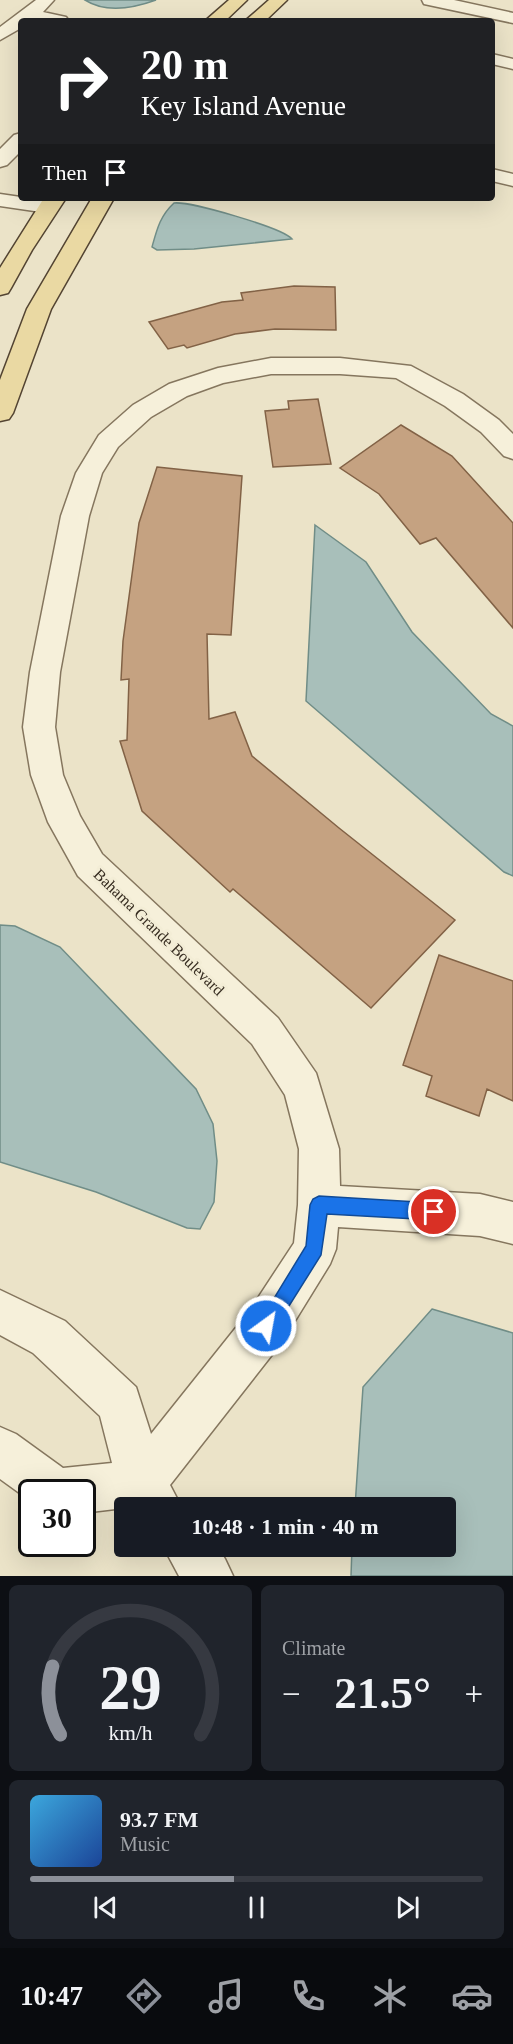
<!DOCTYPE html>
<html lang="en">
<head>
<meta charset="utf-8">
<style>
	:root { --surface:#171b24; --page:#20242c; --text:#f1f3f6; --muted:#9ea1a6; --line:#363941; --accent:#8c9099 }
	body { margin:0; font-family:Georgia,serif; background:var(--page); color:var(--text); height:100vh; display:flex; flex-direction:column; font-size:22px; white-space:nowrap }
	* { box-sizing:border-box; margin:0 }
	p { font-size:20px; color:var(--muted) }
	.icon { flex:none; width:33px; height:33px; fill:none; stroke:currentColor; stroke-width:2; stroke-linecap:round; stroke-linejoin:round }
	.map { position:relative; height:1576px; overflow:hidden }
	.details { display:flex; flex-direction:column; gap:9px; padding:9px; background:#0d0f14; flex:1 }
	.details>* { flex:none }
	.hud { position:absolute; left:18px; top:18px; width:477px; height:183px; border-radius:6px; box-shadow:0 6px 24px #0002; background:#202124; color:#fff; overflow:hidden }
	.speed { position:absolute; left:18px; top:1479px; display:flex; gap:12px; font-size:30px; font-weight:700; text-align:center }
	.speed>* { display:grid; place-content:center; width:78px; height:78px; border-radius:50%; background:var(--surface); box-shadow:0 6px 24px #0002; line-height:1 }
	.speed .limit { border:3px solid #111; border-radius:9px; background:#fff; color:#111 }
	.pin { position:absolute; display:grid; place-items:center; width:51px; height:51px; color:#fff; margin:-26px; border:3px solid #fff; border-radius:50%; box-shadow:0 2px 6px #0007 }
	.me { position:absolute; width:66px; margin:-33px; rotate:32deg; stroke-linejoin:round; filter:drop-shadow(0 0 4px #0008) }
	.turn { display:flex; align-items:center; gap:21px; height:126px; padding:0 24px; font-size:27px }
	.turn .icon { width:78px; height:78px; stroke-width:2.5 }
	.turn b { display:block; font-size:42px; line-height:51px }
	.then { display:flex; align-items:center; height:57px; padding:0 24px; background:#0003; gap:12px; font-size:22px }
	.big { font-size:45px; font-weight:700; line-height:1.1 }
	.details .card { flex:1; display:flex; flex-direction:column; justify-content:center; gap:9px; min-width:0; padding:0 21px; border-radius:9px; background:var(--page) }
	.details .dial { align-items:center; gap:0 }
	.dial svg { height:156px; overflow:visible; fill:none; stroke:var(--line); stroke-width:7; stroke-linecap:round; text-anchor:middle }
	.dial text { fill:var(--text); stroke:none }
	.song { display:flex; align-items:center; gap:18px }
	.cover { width:72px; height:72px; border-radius:9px; background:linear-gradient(135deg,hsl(200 70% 55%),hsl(220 70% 35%)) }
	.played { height:6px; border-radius:3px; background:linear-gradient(90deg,var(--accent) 45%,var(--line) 45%) }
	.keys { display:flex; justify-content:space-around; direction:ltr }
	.heat { display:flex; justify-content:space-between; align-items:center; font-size:33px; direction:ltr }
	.details .tiles { flex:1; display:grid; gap:9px; grid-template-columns:1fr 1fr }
	.card:last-child { grid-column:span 2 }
	.trip { position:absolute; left:114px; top:1497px; width:342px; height:60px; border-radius:6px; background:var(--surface); box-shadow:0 6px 24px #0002; font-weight:700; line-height:60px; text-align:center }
	.dock { display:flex; height:96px; justify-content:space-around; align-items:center; background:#090b0e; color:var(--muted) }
	.dock .icon { width:42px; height:42px }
	.dock .selected { color:var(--accent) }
	.dock b { font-size:27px; color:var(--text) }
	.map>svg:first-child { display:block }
	.water { fill:#a8bfba; stroke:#708d87; stroke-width:1.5 }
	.building { fill:#c5a281; stroke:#826246; stroke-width:1.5 }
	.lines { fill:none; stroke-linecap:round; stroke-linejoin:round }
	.minor-casing { stroke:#85765e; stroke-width:3 }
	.major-casing { stroke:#534432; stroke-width:3 }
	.minor { fill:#f6f0da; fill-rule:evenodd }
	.major { fill:#ead9a3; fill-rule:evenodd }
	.route { fill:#1a73e8; stroke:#114b97; stroke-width:1.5 }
	.labels { text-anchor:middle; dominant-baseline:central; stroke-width:6; stroke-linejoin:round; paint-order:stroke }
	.street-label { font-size:16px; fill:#372d21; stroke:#f3edd6 }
</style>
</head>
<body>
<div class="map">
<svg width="513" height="1576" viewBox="0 0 513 1576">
	<rect width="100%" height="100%" fill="#ebe3c8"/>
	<path class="water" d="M85 0H156C134 8 107 14 85 0Z
		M174 203C190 201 283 228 292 239L194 249 157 250 152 247C157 229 160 216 174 203Z
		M315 525 366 562 412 632 491 714 513 726V876L504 872 306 701Z
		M0 925 15 926 60 947 196 1089 213 1124 217 1161 214 1202 200 1229 187 1228 96 1192 0 1162Z
		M432 1309 513 1333V1576H351L352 1547 446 1546V1508L355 1507 363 1387Z"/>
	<path class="building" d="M294 286 335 287 336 330 275 329 235 334 187 348 184 345 168 349 149 322 222 302 243 300 241 293Z
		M318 399 331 464 273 467 265 411 289 409 288 401Z
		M401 425 452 456 513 523V628L436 538 420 544 379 494 340 468Z
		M157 467 242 476 231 635 207 634 209 719 235 712 252 756 339 828 455 920 371 1008 233 889 230 892 142 811 120 741 127 740 129 679 121 680 123 641 139 523Z
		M439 955 513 981V1101L487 1089 479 1116 426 1096 432 1076 403 1065Z"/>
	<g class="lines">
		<defs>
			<path id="minor" d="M36 0H54L43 12 66 17 69 21H21V28L0 40V27Z
				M422 0H454L513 13V23L424 4Z
				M492 54 513 59V69L492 64Z
				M21 133V151L7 165 0 167V149L14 135Z
				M492 169 513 174V186L492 181Z
				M0 194 48 201 55 203 59 207 55 211 48 213 0 206Z
				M271 358H340L411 366 463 394 499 420 513 434V459L504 456 481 432 445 406 396 378 340 374H271L223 383 187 396 151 417 118 447 102 473 89 516 60 672 55 727 63 775 80 816 102 854 278 1018 316 1073 339 1149 340 1186 480 1194 513 1202V1244L480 1236 338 1227 336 1249 330 1264 282 1342 170 1485 182 1508H124L82 1513V1492H32V1502L0 1479V1427L16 1434 63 1468 112 1463 100 1416 33 1353 0 1335V1290L65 1321 136 1387 151 1434 250 1310 294 1243 298 1205 299 1149 285 1095 252 1044 78 876 48 822 31 775 23 727 30 672 61 516 76 473 99 435 133 405 169 384 218 368Z
				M163 1546H217L225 1559 233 1576H179Z"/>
			<path id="major" d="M229 0H247L225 21H205Z
				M269 0H287L265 21H245Z
				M44 198H66L32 250 11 288 8 293 0 295V268Z
				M92 198H114L51 309 13 413 9 419 0 421V380L27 309Z"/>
		</defs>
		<use href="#minor" class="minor-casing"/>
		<use href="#major" class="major-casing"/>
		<use href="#minor" class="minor"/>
		<use href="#major" class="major"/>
	</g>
	<path class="route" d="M319 1196 434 1203 440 1206 443 1212 440 1218 434 1220 327 1214 321 1255 272 1333 266 1335 260 1333 257 1326 306 1246 310 1205 313 1199Z"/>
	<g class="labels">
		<g class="street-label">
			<text transform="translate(159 932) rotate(44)">Bahama Grande Boulevard</text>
		</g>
	</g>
</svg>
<div class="speed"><div class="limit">30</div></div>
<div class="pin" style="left:434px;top:1212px;background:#d93025"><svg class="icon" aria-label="arrive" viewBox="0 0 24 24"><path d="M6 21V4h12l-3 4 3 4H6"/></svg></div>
<svg class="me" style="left:266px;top:1326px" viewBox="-20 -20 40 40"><circle r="17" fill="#1a73e8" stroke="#fff" stroke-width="3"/><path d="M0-11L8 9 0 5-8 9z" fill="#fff"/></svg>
<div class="trip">10:48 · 1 min · 40 m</div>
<div class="hud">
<div class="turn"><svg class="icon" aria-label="right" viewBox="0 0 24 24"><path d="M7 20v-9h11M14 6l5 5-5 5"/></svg><div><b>20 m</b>Key Island Avenue</div></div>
<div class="then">Then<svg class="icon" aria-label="arrive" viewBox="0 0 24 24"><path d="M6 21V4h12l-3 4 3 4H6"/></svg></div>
</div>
</div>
<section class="details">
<div class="tiles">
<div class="card dial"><svg viewBox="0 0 100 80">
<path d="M14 69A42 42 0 1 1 86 69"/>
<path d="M14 69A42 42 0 0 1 10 34" stroke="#8c9099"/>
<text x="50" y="56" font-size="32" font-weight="700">29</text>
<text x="50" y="72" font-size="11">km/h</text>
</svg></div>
<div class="card"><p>Climate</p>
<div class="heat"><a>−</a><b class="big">21.5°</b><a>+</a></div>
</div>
<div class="card">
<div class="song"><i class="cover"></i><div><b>93.7 FM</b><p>Music</p></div></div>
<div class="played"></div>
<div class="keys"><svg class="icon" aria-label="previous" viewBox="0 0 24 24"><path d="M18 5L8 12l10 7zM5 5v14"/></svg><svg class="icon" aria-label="pause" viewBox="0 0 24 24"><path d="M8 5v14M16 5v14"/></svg><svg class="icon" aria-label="next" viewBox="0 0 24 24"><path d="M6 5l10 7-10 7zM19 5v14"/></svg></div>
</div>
</div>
</section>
<nav class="dock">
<b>10:47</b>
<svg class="icon selected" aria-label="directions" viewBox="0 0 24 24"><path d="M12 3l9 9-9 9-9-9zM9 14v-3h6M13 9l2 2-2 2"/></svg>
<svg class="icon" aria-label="music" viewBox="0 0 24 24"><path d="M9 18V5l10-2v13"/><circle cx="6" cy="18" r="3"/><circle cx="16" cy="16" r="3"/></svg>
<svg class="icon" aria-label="phone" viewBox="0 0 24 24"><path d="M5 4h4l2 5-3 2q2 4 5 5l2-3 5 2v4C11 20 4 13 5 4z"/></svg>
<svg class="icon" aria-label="climate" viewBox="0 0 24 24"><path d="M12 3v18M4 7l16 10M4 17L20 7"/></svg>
<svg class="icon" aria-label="car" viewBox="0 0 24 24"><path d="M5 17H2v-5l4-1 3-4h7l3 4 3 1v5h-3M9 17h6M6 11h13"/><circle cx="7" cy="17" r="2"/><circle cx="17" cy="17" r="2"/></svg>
</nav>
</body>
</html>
